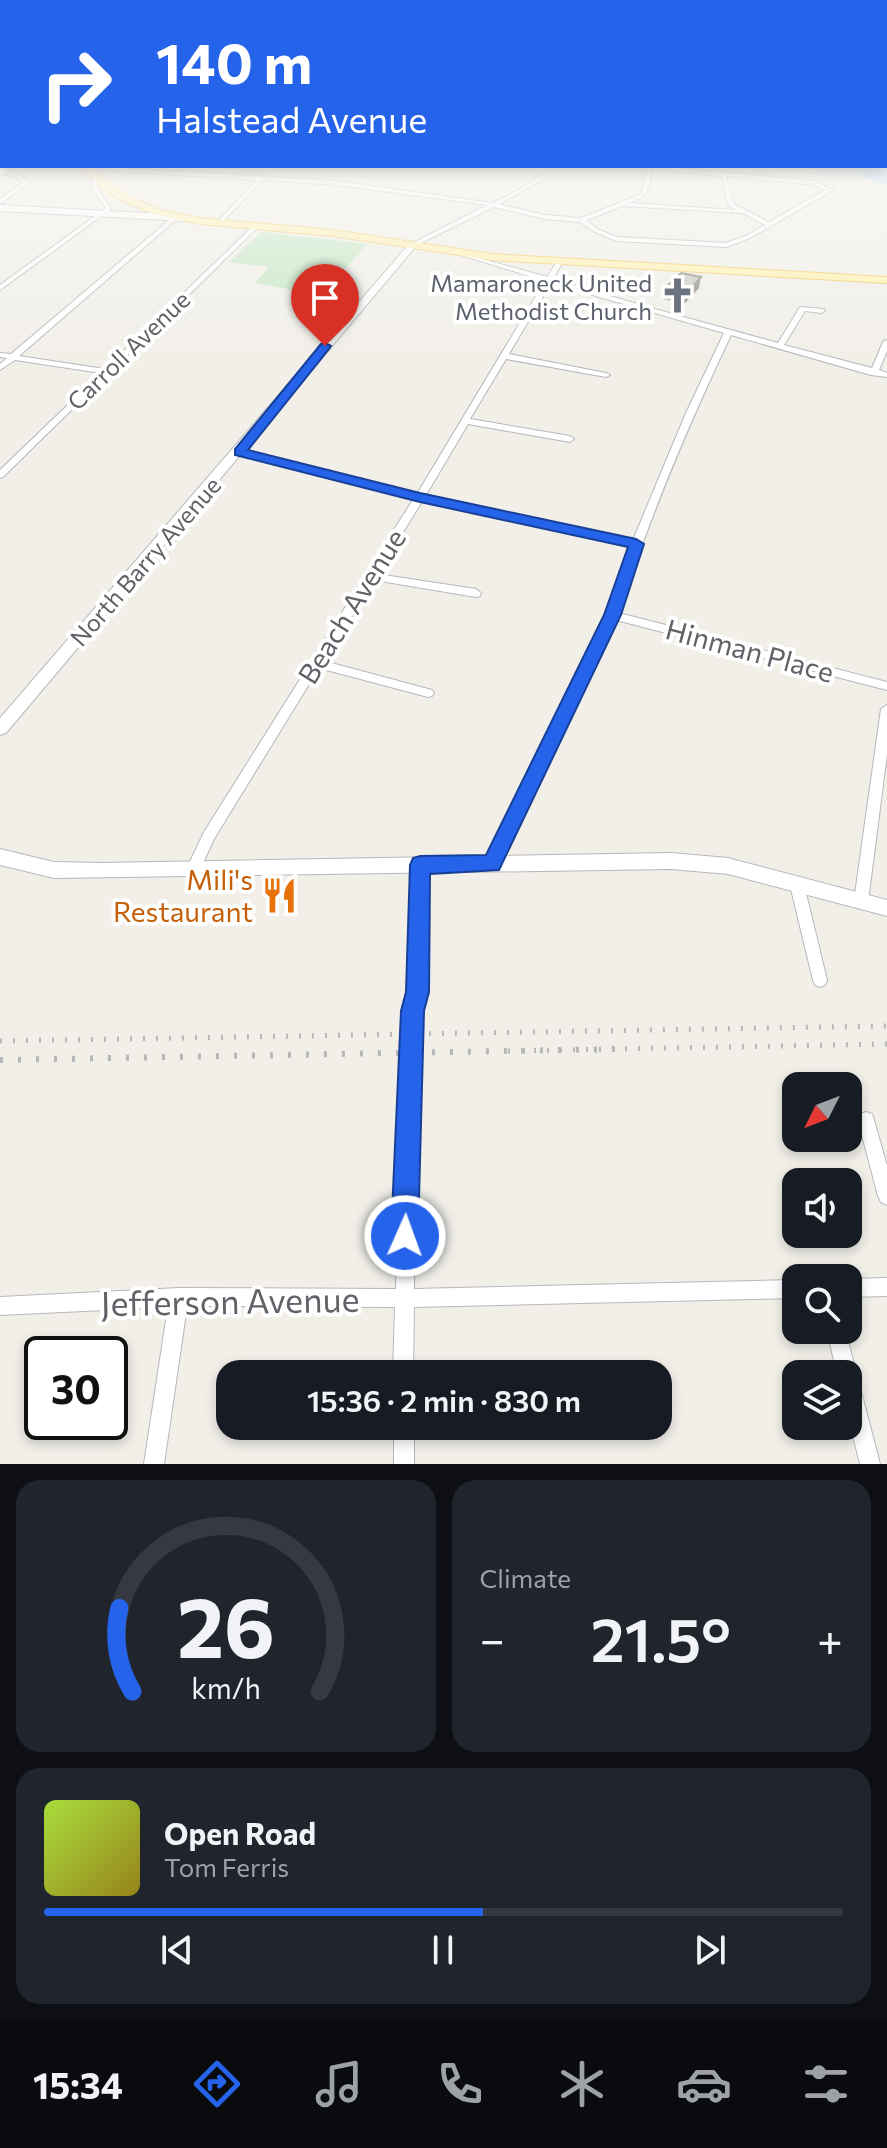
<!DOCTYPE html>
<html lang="en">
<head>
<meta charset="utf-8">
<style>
	:root { --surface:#171b24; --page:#20242c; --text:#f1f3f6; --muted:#9ea1a6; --line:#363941; --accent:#2563eb }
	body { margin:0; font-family:Commissioner,sans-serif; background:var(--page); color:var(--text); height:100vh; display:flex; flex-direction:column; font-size:30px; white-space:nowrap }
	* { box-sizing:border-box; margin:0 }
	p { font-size:26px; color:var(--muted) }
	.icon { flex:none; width:44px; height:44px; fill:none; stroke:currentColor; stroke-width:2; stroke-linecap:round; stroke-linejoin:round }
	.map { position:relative; height:1464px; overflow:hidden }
	.details { display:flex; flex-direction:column; gap:16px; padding:16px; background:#0d0f14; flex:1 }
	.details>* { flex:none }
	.hud { position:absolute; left:0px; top:0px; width:888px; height:168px; box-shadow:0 4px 12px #0003; background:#2563eb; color:#fff; overflow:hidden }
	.needle { width:52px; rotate:228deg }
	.buttons { position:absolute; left:782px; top:1072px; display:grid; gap:16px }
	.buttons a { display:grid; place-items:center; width:80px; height:80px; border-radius:16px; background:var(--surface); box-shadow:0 4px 12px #0003; font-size:40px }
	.speed { position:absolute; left:24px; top:1336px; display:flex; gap:16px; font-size:40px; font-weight:700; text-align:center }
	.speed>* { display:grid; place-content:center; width:104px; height:104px; border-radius:50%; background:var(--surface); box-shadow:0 4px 12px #0003; line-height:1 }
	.speed .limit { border:4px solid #111; border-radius:12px; background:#fff; color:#111 }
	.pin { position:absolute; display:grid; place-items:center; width:68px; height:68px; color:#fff; margin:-82px -34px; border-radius:50% 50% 50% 0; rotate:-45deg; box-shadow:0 0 8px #0007 }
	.pin .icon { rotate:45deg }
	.me { position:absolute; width:88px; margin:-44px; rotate:2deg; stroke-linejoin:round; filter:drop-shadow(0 0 6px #0008) }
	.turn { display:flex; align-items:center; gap:28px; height:168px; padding:0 24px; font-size:36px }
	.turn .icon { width:104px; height:104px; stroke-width:2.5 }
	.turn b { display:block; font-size:56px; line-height:68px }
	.big { font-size:60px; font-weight:600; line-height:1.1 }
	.details .card { flex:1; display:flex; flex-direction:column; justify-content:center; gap:12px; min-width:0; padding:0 28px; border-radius:24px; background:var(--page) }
	.details .dial { align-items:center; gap:0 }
	.dial svg { height:208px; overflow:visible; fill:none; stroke:var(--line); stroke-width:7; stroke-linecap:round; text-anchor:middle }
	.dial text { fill:var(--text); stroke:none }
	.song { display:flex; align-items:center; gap:24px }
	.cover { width:96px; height:96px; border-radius:12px; background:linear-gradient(135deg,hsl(80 70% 55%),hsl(50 70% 35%)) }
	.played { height:8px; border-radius:4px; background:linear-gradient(90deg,var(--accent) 55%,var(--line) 55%) }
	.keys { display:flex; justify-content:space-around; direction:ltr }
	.heat { display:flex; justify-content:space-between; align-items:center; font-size:44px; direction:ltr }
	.details .tiles { flex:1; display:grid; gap:16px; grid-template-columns:1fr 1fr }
	.card:last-child { grid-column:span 2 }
	.trip { position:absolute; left:216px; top:1360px; width:456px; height:80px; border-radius:24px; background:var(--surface); box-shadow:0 4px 12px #0003; font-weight:600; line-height:80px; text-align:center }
	.tabs { display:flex; height:128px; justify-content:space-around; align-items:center; background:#090b0e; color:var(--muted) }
	.tabs .icon { width:56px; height:56px }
	.tabs .current { color:var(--accent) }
	.tabs b { font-size:36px; color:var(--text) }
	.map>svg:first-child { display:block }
	.green { fill:#c5e8c5 }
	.water { fill:#aadaff }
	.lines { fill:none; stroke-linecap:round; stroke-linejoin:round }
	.minor-casing { stroke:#b5b8bc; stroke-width:2 }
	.tertiary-casing { stroke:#b5b8bc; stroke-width:2 }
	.secondary-casing { stroke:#b6babf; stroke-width:2 }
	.primary-casing { stroke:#f2c960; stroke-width:2 }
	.minor { fill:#fff; fill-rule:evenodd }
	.tertiary { fill:#fff; fill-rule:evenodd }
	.secondary { fill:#fff; fill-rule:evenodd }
	.primary { fill:#fff2af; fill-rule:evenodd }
	.rail-far1 { stroke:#b6b7b8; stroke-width:5; stroke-dasharray:2 11; stroke-linecap:butt }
	.rail { stroke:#b6b7b8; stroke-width:6; stroke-dasharray:3 15; stroke-linecap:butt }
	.minor-bridge-far1-casing { stroke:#b5b8bc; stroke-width:16; stroke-linecap:butt }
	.minor-bridge-casing { stroke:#b5b8bc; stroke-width:20; stroke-linecap:butt }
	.minor-bridge-far1 { stroke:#fff; stroke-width:14 }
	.minor-bridge { stroke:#fff; stroke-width:18 }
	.wall { fill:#afaea9 }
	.shaded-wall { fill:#8f8d8a }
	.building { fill:#cccac5; stroke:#8f8d8a; stroke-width:2 }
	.route { fill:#2563eb; stroke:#184099; stroke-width:2 }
	.labels { text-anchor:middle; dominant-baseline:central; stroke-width:8; stroke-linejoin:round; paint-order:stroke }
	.far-worship-label { font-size:24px; fill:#5b616d; stroke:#fff; text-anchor:end }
	.far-street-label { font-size:24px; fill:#5f6368; stroke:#fff }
	.street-label { font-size:28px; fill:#5f6368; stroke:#fff }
	.food-label { font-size:28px; fill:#c56008; stroke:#fff; text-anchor:end }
	.near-street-label { font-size:34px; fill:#5f6368; stroke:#fff }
</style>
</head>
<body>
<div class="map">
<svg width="887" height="1464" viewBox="0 0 887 1464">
	<rect width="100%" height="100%" fill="#f1efe8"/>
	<path class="green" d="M261 232 368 244 339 275 349 278 332 297 255 283 269 267 229 262Z"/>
	<path class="water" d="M887 148V184L885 185 851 172 775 166H886Z"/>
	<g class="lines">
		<defs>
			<path id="minor" d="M88 166 337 181 493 203 522 188 554 166H561L544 179 499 204 545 215 581 218 639 195 642 192 647 168 636 166H657L815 181 833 190 752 237 727 247 616 241 593 231 580 222 545 219 494 207 413 247 411 246V244L487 205 337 185 263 180 219 225 216 223 217 222 257 180 86 169ZM652 169 722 176 728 205 736 210 630 203C650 194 648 190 652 169ZM726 176 814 185 825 190 769 222 734 204ZM622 206 743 213 765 225 748 235 726 243 617 237 597 229 587 220Z
				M0 170 19 174 29 183 0 204V199L22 183 15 176 0 174Z
				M93 175 98 176 97 187 111 209 0 290V285L106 208 91 187Z
				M174 216 179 217 19 356 105 369 254 225 259 226 3 477 0 478V470L101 373 15 360 0 370V364L7 358 0 357V353L11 354Z
				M461 253 547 277 558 260H562L563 261 553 279 644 306 778 343 800 307 824 309 825 311 821 313 805 311 784 345 872 368 883 342 887 340V351L879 370 887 373V377L871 375 731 335C688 426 649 517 619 613L887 682V690L616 620 497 868 492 870 487 868 485 864 487 860 608 615 630 546 423 500 377 574 476 589 481 593 480 596 476 597 374 580 324 661 432 690 434 693 432 696 428 697 319 668 214 839 198 874 193 876 188 874 186 870 204 832 414 498 236 452 240 449 417 494 545 281 461 255ZM551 283 724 333 686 413 633 540 426 495 468 424 570 442 574 439 570 436 470 419 506 359 606 377 610 375 606 373 509 354Z
				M887 705V754L868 901 866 905 861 907 856 905 854 901 881 709Z
				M420 859 425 861 427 865 425 992 417 1016 412 1018 407 1016 404 1011 411 992 413 865 415 861Z
				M797 879 802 881 804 885 827 980 825 985 820 987 815 985 813 980 790 885 792 881Z
				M409 1075 415 1077 417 1083 414 1289 796 1280V1298L414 1307 413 1374H393L395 1307 187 1306 164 1464H144L168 1307 0 1315V1297L179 1288 396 1289 401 1083 403 1077Z
				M866 1112 872 1114 874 1120 887 1166V1205L881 1202 878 1196 858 1120 860 1114Z
				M887 1278V1296L848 1297V1279Z
				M827 1330H845L880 1464H860L848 1416V1374H837Z
				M394 1426H414V1464H394Z"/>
			<path id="tertiary" d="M410 243 417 245 6 733 0 735V718Z
				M0 849 54 862 101 863 671 853 728 858 887 900V916L728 874 671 869 54 878 0 865Z"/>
			<path id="secondary" d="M0 205 182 215 187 218 182 221 0 211Z"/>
			<path id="primary" d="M81 166H91L126 195 161 210 200 218 333 230 492 254 887 277V283L492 260 333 236 200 224 154 214 118 199 105 191Z"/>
		</defs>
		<use href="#minor" class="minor-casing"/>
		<use href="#tertiary" class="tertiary-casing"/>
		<use href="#secondary" class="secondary-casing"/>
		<use href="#primary" class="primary-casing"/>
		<use href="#minor" class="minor"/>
		<use href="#tertiary" class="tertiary"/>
		<use href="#secondary" class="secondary"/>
		<use href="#primary" class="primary"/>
		<path class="rail-far1" d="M0 1041 887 1026
			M508 1051 887 1044"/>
		<path class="rail" d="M0 1060 619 1049"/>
		<defs>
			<path id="minor-bridge-far1" d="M410 1051 412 1011"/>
			<path id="minor-bridge" d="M409 1083 410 1049"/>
		</defs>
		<use href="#minor-bridge-far1" class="minor-bridge-far1-casing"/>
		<use href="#minor-bridge" class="minor-bridge-casing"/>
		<use href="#minor-bridge-far1" class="minor-bridge-far1"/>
		<use href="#minor-bridge" class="minor-bridge"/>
	</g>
	<path class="wall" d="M665 288H699L684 304 663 299Z"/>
	<path class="shaded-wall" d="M701 277 699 288 684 304 686 294Z"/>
	<path class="building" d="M681 273 701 277 686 294 665 288Z"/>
	<linearGradient id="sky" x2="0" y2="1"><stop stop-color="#8fc3f1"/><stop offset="0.42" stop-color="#f9f8f5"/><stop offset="1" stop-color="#f9f8f5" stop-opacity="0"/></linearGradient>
	<rect width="887" height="353" fill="url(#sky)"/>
	<path class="route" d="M325 343 331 346 329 349 248 450 420 493 636 539 644 544 621 615 499 870 430 874 429 992 424 1011 418 1236 414 1246 405 1250 395 1246 391 1236 401 1011 406 992 410 865 413 858 420 856 486 855 604 615 628 547 420 502 235 455V449L321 344Z"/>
	<defs>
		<symbol id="church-bare" viewBox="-9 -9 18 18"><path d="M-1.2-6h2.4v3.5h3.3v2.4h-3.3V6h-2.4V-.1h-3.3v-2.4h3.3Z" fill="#6b7280" stroke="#fff" stroke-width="2.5" paint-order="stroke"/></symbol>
		<symbol id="restaurant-bare" viewBox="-9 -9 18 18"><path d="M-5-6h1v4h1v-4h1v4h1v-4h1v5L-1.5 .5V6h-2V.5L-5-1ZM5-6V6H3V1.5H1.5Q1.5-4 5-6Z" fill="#e8710a" stroke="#fff" stroke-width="2.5" paint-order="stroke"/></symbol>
	</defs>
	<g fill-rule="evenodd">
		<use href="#church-bare" x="652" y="270" width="51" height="51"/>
		<use href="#restaurant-bare" x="254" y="870" width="51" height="51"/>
	</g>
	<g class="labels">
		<g class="far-worship-label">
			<text x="652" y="282">Mamaroneck United<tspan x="652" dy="28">Methodist Church</tspan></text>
		</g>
		<g class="far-street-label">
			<text transform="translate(128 350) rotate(-44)">Carroll Avenue</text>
			<text transform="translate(145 561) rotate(-49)">North Barry Avenue</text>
		</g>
		<g class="street-label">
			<text transform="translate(351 606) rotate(-58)">Beach Avenue</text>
			<text transform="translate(750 650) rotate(15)">Hinman Place</text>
		</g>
		<g class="food-label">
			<text x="253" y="879">Mili's<tspan x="253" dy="32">Restaurant</tspan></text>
		</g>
		<g class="near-street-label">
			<text transform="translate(230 1300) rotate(-1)">Jefferson Avenue</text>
		</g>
	</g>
</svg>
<div class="buttons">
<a><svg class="needle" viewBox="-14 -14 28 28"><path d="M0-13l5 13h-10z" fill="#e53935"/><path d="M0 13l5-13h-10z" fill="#9ea1a6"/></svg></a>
<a><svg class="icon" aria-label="sound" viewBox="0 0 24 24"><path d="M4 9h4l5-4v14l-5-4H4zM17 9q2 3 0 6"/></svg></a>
<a><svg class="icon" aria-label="search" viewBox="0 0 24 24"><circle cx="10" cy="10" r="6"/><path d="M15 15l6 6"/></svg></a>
<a><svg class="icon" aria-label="layers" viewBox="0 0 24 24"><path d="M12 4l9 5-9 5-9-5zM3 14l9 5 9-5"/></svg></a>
</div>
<div class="speed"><div class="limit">30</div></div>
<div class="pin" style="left:325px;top:346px;background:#d93025"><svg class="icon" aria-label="arrive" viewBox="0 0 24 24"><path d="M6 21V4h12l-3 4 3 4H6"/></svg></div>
<svg class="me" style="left:405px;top:1236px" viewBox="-20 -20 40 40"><circle r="17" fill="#2563eb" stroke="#fff" stroke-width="3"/><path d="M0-11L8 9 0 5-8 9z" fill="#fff"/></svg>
<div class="trip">15:36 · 2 min · 830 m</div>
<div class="hud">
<div class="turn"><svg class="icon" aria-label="right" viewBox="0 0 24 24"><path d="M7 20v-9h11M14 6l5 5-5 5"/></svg><div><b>140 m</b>Halstead Avenue</div></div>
</div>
</div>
<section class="details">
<div class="tiles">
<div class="card dial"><svg viewBox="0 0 100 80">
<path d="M14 69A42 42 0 1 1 86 69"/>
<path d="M14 69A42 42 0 0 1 9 37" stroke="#2563eb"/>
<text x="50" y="56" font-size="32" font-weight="700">26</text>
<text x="50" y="72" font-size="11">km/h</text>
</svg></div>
<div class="card"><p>Climate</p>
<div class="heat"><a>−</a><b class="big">21.5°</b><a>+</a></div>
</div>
<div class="card">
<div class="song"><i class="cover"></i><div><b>Open Road</b><p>Tom Ferris</p></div></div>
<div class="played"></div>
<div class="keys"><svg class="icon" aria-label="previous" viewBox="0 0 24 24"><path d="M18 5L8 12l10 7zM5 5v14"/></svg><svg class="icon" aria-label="pause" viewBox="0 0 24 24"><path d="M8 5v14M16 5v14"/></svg><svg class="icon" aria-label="next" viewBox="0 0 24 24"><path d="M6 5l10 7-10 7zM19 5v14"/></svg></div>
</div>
</div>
</section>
<nav class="tabs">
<b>15:34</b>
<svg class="icon current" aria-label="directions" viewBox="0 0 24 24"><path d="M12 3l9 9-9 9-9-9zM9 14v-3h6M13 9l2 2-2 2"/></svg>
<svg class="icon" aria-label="music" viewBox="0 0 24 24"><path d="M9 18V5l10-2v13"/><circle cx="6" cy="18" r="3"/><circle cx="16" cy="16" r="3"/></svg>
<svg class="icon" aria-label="phone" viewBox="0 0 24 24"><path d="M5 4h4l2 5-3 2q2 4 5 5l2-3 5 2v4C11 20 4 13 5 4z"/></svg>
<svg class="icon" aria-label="climate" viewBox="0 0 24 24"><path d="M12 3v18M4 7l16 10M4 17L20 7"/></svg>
<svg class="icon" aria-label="car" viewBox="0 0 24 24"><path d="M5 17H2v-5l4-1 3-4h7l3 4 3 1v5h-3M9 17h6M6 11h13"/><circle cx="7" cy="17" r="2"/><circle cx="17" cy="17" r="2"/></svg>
<svg class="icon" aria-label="filters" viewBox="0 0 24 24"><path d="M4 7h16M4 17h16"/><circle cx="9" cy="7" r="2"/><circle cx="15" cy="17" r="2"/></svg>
</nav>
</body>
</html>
